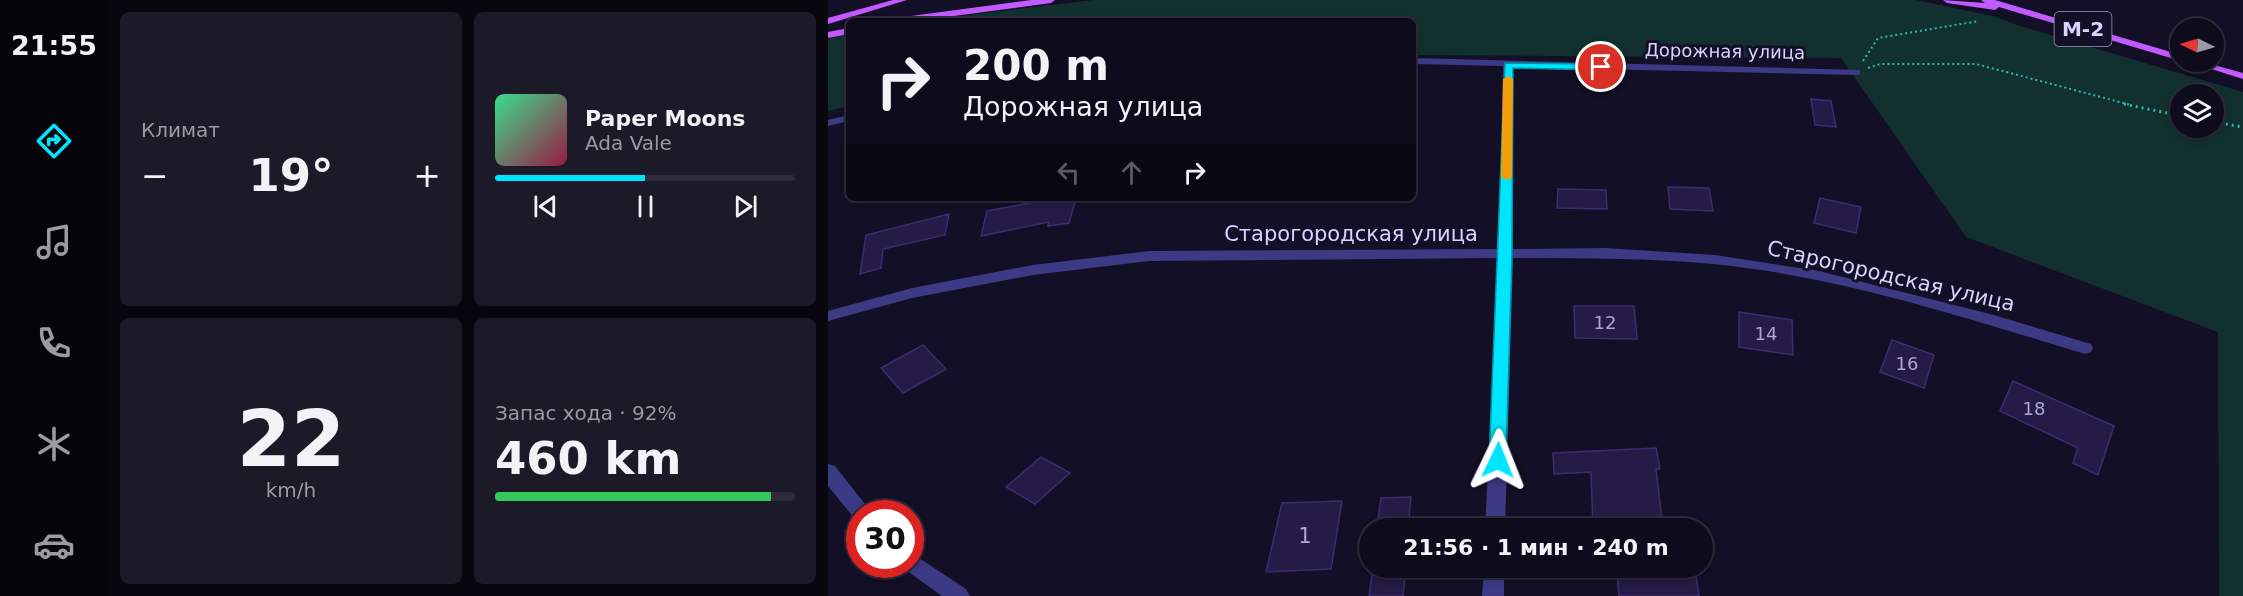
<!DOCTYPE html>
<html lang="ru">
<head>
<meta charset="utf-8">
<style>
	:root { --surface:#0e0b1c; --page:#1c1929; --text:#f1f3f6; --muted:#9b9ba3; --line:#2e2b3b; --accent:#00e5ff }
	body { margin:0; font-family:"DejaVu Sans",sans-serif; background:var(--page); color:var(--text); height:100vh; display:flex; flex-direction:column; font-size:22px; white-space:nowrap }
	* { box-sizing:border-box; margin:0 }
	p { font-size:20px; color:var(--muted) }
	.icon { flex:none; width:33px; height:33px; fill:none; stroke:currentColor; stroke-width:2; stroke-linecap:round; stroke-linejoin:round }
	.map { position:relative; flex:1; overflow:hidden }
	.side { display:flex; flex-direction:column; gap:12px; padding:12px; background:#08060f; width:720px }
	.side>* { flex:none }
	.hud { position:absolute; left:18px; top:18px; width:570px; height:183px; border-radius:9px; box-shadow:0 3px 9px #0003,0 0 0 2px var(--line); background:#0e0b1c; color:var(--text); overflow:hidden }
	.needle { width:39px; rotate:275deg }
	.buttons { position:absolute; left:1342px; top:18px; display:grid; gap:12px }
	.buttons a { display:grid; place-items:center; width:54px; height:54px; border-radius:50%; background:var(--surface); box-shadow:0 3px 9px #0003,0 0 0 2px var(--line); font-size:30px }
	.speed { position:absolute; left:18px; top:500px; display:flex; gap:12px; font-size:30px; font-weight:700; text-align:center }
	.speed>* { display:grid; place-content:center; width:78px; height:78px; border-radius:50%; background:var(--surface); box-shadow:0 3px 9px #0003,0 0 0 2px var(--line); line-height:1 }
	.speed .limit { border:9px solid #d22; background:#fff; color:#111 }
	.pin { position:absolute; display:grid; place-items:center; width:51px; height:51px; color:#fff; margin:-26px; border:3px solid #fff; border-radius:50%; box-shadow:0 2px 6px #0007 }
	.me { position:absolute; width:66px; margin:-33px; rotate:2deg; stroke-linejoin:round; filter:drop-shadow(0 0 4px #0008) }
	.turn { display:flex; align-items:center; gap:21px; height:126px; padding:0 18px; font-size:27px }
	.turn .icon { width:78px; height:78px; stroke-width:2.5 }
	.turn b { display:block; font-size:42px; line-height:51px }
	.lanes { display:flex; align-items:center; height:57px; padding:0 18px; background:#0003; justify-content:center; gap:30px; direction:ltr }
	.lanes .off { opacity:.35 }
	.big { font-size:45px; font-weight:800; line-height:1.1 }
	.side .card { flex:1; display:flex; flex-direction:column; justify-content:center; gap:9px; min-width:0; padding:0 21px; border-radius:9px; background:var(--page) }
	.side .dial { align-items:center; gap:0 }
	.dial b { font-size:78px; line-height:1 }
	.song { display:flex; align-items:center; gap:18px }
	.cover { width:72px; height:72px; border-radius:9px; background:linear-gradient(135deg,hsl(150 70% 55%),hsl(340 70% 35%)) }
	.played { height:6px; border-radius:3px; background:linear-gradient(90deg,var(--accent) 50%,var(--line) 50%) }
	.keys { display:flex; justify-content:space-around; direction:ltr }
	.heat { display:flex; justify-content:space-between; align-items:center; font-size:33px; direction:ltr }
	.charge { height:9px; border-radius:4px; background:linear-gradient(90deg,#34c759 92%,var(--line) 0) }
	.side .tiles { flex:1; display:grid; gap:12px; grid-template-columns:repeat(2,1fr) }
	.trip { position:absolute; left:531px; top:518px; width:354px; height:60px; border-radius:30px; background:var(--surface); box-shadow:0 3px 9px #0003,0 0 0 2px var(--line); font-weight:800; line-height:60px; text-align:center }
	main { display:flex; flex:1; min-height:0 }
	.menu { display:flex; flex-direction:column; width:108px; justify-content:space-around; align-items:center; background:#06040b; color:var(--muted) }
	.menu .icon { width:42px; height:42px }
	.menu .current { color:var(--accent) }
	.menu b { font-size:27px; color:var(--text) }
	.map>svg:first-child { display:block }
	.green { fill:#12302f; fill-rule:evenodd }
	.building { fill:#241b47; stroke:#3b2d73; stroke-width:1.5 }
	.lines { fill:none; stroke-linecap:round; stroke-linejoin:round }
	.path-far1 { stroke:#2fb8b0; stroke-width:2; stroke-dasharray:2 3; stroke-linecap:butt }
	.path { stroke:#2fb8b0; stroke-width:3; stroke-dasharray:2 4; stroke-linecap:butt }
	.street { fill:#3d3a85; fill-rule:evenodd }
	.primary { fill:#c25bff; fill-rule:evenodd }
	.route { fill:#00e5ff; stroke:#0095a6; stroke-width:1.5 }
	.slow { fill:#f59e0b }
	.labels { text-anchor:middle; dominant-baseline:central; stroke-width:6; stroke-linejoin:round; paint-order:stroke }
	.far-street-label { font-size:18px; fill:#d9d4ff; stroke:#130f26 }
	.number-label { font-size:18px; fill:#aca6d1 }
	.shield { fill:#130f26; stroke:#9e99be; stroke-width:1.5 }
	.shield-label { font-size:20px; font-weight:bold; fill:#d9d4ff }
	.street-label { font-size:21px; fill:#d9d4ff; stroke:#130f26 }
	.near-number-label { font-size:21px; fill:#aca6d1 }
</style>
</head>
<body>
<main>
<nav class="menu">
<b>21:55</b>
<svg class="icon current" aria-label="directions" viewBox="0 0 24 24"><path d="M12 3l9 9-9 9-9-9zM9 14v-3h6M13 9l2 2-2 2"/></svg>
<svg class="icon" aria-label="music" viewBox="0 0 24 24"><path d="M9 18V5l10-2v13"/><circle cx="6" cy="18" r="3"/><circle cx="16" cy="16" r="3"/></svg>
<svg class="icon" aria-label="phone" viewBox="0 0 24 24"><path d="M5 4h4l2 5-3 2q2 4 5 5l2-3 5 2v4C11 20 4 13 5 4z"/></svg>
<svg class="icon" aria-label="climate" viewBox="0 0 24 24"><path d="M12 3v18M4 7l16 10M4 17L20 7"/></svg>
<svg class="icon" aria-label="car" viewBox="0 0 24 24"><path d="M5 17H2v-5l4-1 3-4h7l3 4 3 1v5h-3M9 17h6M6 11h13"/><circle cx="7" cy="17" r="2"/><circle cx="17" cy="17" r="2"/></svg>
</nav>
<section class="side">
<div class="tiles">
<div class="card"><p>Климат</p>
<div class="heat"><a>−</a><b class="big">19°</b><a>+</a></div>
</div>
<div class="card">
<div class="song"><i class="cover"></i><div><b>Paper Moons</b><p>Ada Vale</p></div></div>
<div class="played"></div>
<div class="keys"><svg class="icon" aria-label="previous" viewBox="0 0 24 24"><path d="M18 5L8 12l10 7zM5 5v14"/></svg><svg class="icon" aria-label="pause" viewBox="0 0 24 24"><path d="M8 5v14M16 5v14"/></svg><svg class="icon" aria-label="next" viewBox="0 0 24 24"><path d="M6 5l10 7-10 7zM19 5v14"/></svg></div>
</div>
<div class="card dial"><b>22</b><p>km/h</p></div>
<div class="card"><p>Запас хода · 92%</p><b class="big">460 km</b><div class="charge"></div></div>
</div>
</section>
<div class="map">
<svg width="1415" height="596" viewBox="0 0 1415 596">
	<rect width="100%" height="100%" fill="#130f26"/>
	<path class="green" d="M265 0H1088L1165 16 1189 25 1415 92V596H1391L1390 332 1138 237 1013 58 585 55V21H92ZM1353 94H1386V128H1353Z
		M21 34V106L0 111V39Z"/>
	<path class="building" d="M983 99 1003 101 1008 127 987 125Z
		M840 187 881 188 885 211 842 209Z
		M730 189 778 190 779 209 729 208Z
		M229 198H248L241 223 220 226 221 222 153 236 159 211Z
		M992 198 1033 207 1028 233 986 223Z
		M121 214 117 235 55 249 53 268 32 274 38 235Z
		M746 306H806L809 339 747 338Z
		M911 312 964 320 965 355 911 347Z
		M1064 340 1106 355 1096 388 1052 372Z
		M95 345 118 369 75 393 53 368Z
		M1185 381 1286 426 1270 475 1245 463 1250 448 1172 411Z
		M828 448 832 469H828L835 528H765L763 472 726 474 725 453Z
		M213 457 242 473 207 504 178 487Z
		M583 497 580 528H549L553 498Z
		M514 501 503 569 438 572 454 503Z
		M545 567H578L575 596H541Z
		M789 575H868L871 596H791Z"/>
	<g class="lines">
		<path class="path-far1" d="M1035 61 1050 38 1151 21
			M1040 68 1052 64H1148L1303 105"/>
		<path class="path" d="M1296 104 1353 116
			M1386 122 1415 127"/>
		<path class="street" d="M585 58 1032 70V74L1028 75 685 67V249L777 248 887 255 991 271 1162 314 1263 344 1265 348 1263 352 1257 354C1138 318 1010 276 885 264 819 258 752 258 685 258L677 528H657L671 258 321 261 205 275 84 298 0 321V311L84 288 205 265 321 251 671 249 675 66 585 64Z
			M21 115V121L0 126V120Z
			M0 464 7 466 44 513H32V521L27 519 0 486Z
			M82 552 138 589 142 596H114L75 568 73 564H82Z
			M656 567H676V596H654Z"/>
		<path class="primary" d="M65 0H79L0 24V18Z
			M203 0H227L223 3 88 21H63L68 18Z
			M1115 0 1157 3 1153 0H1167L1353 55V61L1171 7 1167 10 1119 3Z
			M21 28V34L0 38V32Z
			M1361 62H1375L1415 73V79Z"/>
	</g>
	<path class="route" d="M677 63 773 64 777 67 773 70 685 68 684 255 678 460 676 465 670 467 664 465 661 460Z"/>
	<path class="slow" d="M680 76 685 79 684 177 679 180 673 177 675 79Z"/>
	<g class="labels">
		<g class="far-street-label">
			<text transform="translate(897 51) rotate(1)">Дорожная улица</text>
		</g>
		<g class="number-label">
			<text x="777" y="322">12</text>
			<text x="938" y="333">14</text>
			<text x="1079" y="363">16</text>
			<text x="1206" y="408">18</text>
		</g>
		<rect class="shield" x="1226.5" y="12" width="57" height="34" rx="4.5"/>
		<g class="shield-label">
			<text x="1255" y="29">М-2</text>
		</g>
		<g class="street-label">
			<text x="523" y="234">Старогородская улица</text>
			<text transform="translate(1063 276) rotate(13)">Старогородская улица</text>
		</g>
		<g class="near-number-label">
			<text x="477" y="536">1</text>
		</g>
	</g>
</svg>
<div class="buttons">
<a><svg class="needle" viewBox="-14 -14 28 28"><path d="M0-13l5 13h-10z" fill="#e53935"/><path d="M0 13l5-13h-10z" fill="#9b9ba3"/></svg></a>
<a><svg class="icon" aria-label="layers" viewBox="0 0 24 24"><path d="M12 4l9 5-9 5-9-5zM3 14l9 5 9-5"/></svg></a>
</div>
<div class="speed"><div class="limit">30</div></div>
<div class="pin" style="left:773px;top:67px;background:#d93025"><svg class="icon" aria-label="arrive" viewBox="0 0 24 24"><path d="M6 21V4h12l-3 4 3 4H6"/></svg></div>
<svg class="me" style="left:670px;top:460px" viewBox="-20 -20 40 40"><path d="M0-17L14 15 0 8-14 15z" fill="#00e5ff" stroke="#fff" stroke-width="4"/></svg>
<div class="trip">21:56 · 1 мин · 240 m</div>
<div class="hud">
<div class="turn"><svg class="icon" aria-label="right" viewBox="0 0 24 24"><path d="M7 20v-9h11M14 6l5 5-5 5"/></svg><div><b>200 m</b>Дорожная улица</div></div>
<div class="lanes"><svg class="icon off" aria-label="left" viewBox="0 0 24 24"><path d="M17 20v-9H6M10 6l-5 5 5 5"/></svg><svg class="icon off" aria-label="ahead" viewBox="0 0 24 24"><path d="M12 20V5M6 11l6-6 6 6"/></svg><svg class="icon" aria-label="right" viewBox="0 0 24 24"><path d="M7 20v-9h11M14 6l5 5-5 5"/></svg></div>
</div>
</div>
</main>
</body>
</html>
